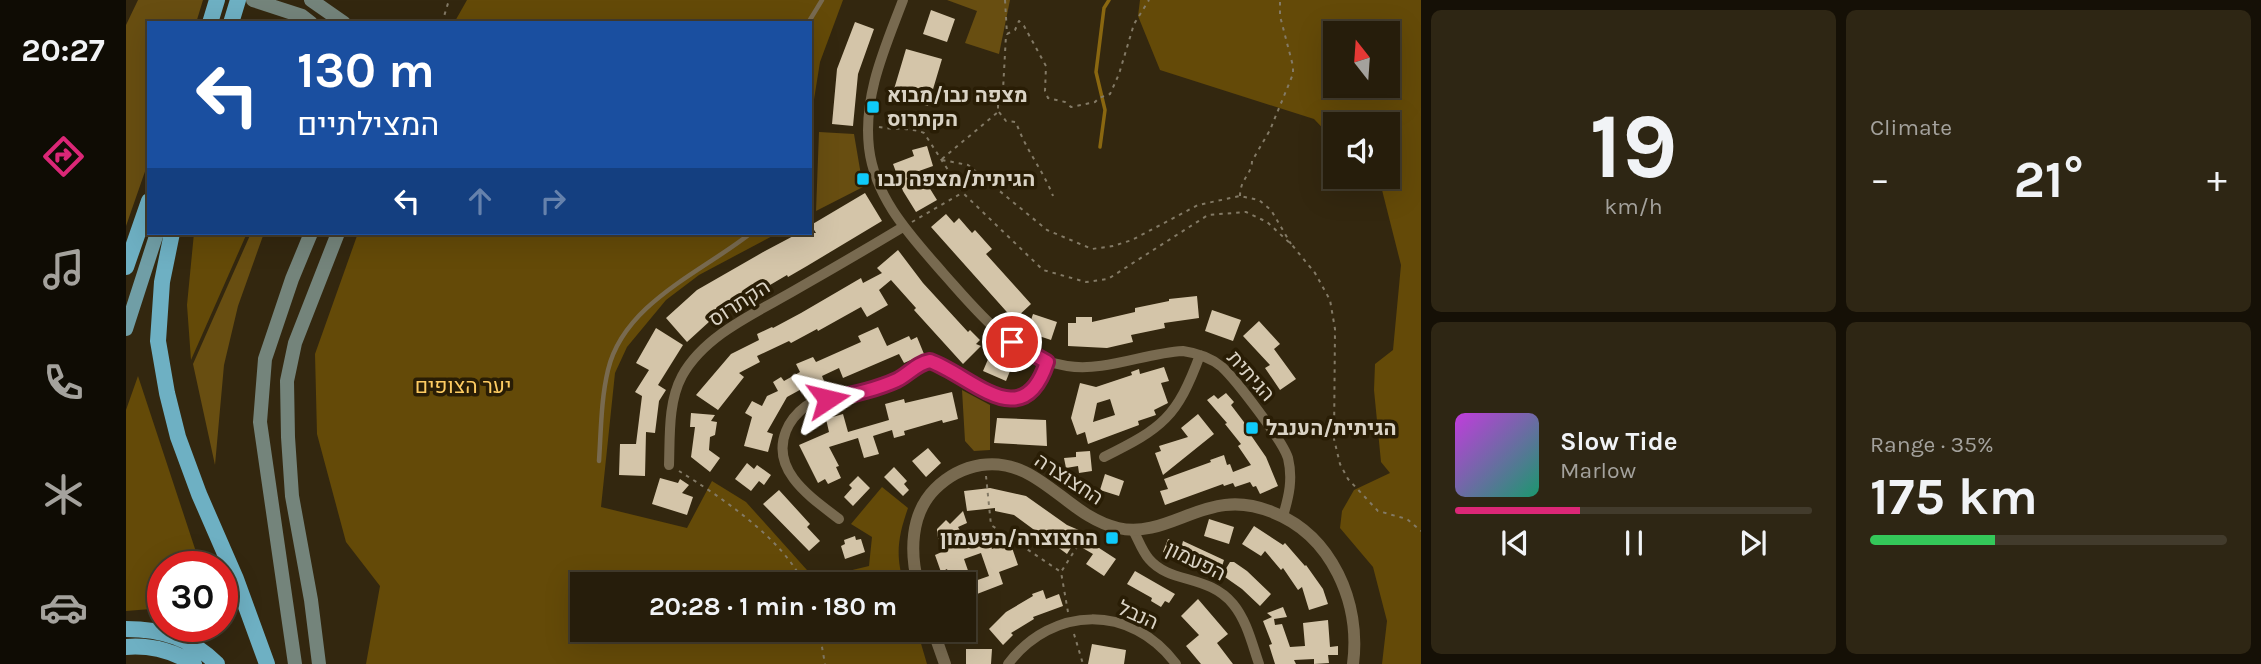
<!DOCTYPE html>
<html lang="en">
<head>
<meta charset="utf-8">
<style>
	:root { --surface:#261d0b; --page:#2e2614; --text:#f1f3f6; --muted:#a4a29d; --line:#423b2c; --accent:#db2777 }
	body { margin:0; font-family:Karla,Heebo,sans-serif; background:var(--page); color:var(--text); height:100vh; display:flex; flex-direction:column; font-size:26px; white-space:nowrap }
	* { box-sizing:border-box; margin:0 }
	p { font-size:23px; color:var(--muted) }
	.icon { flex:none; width:38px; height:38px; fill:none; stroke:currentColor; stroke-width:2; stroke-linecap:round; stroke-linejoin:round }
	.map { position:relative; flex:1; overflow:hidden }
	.side { display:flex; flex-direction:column; gap:10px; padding:10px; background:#151006; width:840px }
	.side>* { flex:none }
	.banner { position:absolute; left:21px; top:21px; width:665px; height:214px; border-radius:0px; box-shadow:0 7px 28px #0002,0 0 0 2px var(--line); background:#1a4fa0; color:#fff; overflow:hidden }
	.needle { width:46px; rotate:343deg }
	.buttons { position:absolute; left:1197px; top:21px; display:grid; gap:14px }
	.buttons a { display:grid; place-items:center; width:77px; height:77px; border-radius:0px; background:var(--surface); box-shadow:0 7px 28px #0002,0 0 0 2px var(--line); font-size:35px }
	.speed { position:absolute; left:21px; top:551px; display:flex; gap:14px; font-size:35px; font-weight:700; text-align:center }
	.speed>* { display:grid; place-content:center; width:91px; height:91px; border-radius:50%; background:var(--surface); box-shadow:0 7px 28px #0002,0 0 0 2px var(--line); line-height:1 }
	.speed .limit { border:10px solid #d22; background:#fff; color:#111 }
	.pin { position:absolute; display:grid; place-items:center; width:60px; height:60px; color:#fff; margin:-30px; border:4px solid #fff; border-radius:50%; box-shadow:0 2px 7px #0007 }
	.me { position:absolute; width:77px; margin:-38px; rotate:80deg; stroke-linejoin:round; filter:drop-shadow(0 0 5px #0008) }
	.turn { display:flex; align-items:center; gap:24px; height:147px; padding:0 35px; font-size:32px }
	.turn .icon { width:91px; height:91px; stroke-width:2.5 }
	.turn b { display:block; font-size:49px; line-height:60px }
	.lanes { display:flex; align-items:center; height:66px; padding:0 35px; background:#0003; justify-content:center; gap:35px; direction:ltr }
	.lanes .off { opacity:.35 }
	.big { font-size:52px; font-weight:700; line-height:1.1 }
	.side .widget { flex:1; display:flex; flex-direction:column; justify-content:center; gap:10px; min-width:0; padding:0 24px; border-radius:10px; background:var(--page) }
	.side .dial { align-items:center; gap:0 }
	.dial b { font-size:91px; line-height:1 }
	.song { display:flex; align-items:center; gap:21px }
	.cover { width:84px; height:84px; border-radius:10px; background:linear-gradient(135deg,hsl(290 70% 55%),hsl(160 70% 35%)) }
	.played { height:7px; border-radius:4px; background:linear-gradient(90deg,var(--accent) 35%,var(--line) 35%) }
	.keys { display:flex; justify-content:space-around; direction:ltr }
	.heat { display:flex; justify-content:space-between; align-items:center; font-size:38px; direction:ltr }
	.charge { height:10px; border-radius:5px; background:linear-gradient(90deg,#34c759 35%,var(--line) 0) }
	.side .tiles { flex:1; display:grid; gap:10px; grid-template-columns:repeat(2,1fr) }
	.trip { position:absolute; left:444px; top:572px; width:406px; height:70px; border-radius:0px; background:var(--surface); box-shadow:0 7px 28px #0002,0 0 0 2px var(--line); font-weight:700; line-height:70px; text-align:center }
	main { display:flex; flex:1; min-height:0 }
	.tabs { display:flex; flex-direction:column; width:126px; justify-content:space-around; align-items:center; background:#0f0c04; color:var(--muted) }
	.tabs .icon { width:49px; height:49px }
	.tabs .selected { color:var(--accent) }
	.tabs b { font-size:32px; color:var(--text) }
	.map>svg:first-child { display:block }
	.green { fill:#684e11 }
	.forest { fill:#644a08; fill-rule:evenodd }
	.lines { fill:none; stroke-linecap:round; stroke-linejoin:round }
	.stream { stroke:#8a6710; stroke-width:3.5 }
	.building { fill:#d4c5a9; fill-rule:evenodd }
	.path { stroke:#837a66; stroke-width:2; stroke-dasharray:3.5 5; stroke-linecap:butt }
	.service { stroke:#786a50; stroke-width:4.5 }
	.minor { stroke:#786a50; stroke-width:10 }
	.tertiary { stroke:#786a50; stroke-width:12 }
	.secondary { stroke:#74847b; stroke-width:14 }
	.primary { stroke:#709ea6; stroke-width:14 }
	.trunk { stroke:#6eb0c3; stroke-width:16 }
	.route-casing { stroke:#8e194d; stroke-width:18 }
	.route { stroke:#db2777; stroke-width:12 }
	.poi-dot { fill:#0fcafa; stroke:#291d05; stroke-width:2.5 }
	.labels { text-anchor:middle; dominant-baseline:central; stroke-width:7; stroke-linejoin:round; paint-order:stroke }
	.poi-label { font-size:21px; font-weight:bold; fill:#dad3c5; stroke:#291d05; text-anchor:start }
	.street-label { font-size:21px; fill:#dad3c5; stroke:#291d05 }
	.park-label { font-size:21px; fill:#fdcb62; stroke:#291d05 }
</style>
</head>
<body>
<main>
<nav class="tabs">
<b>20:27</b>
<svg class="icon selected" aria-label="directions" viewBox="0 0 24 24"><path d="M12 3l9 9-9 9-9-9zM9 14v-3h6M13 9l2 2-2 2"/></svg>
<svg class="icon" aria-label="music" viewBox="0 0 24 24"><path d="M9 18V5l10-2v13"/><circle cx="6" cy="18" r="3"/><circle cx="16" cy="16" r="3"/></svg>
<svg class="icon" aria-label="phone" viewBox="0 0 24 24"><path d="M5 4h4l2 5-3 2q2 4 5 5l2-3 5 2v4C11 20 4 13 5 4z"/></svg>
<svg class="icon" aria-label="climate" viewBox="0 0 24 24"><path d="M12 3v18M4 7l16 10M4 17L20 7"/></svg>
<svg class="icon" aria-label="car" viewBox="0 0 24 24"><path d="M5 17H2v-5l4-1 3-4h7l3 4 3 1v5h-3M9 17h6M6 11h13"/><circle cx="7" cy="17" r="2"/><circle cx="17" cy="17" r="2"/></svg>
</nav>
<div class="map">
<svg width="1295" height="664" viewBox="0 0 1295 664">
	<rect width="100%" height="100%" fill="#33270f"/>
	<path class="green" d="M12 0H77L70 23H23V160L0 226V25Z
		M821 0H884L873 54 839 43 851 11Z
		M693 132 728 134 737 187 690 211Z
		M125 233H138L112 306 98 365 89 465 67 364Z
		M836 390 864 405V450L848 451 839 441Z"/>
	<path class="forest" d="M341 0H717L694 62 686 112 685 215 684 23H328Z
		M1014 0H1295V664H1256L1261 621 1247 567 1214 528 1216 511 1228 490 1264 473 1255 462 1248 390 1249 364 1267 350 1275 265 1256 190 1243 177H1262V124H1209V141L1188 119 1034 70 1012 16ZM1262 33V86H1209V33Z
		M68 233H121L65 360 61 305Z
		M232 233H652L573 275 540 300 501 347 489 373 475 507 561 528 586 481 620 502 689 579 743 566 746 537 725 524 756 487 782 508C772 537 769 555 778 584H457V630H791L801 664H240L254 586 220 542 191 434 189 354Z
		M12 376 75 567H37V608L0 611V410Z"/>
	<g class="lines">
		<path class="stream" d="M974 147 979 110 970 72 978 8 983 0"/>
	</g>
	<path class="building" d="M805 10 829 19 821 42 797 34Z
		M729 22 748 29 732 74 727 126 706 124 711 69Z
		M780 49 816 59 802 106 766 96Z
		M801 146 807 166 793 171 811 200 790 212 777 191 767 164 788 156 786 150Z
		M739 193 756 221 681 266 662 277 661 275 598 312 596 310 561 342 540 318 571 290 639 251 673 233H690L685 225Z
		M820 214 828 223 833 218 846 233 849 230 866 249 860 254 905 304 888 320 805 227Z
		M772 250 797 283 842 332 844 330 854 340 850 344 855 346 837 364 788 310 790 308 765 280 753 290 762 305 741 317 735 307 692 331 691 329 665 343 663 341 631 356 634 362 613 373 618 377 592 410 570 395 605 354 633 340 631 334 646 327 647 328 675 313 735 278 737 283 756 273 751 268Z
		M1071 296 1073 318 1038 323 1039 328 1005 335 1007 342 981 348 942 346V323H950V317H966V322L1009 312V308L1043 301V299Z
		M1086 310 1115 320 1107 341 1079 331Z
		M907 314 931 322 925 340 901 332Z
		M1133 321 1154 344 1148 349 1170 379 1154 390 1139 368 1144 365 1117 336Z
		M752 327 761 346 783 336 785 340 791 337 798 354 778 363 773 354 717 378 713 368 696 376 698 381 682 389 681 386 661 397 641 432 647 434 642 452 618 446 626 417 619 413 626 401 636 406 641 396 652 391 647 382 655 377 658 381 674 372 670 364 687 357 690 362 735 342 732 336Z
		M530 328 557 345 532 385 540 390 533 401 529 433 520 432 519 476 493 475 494 444H510L516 396 509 392 523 370 510 363Z
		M866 350 880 356 877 363 886 366 880 381 857 371Z
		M1038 367 1043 381 1035 383 1042 403 1028 410 1030 415 1012 421 1013 425 962 444 959 432 951 435 945 418 954 383 970 387 1006 375 1005 372 1013 369 1014 374ZM984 399 989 415 967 422 971 403Z
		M826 392 832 419 817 423 816 420 778 431 779 435 768 438 766 430 747 436 753 454 738 458 732 438 703 447 713 466 710 467 715 478 702 484 699 479 692 483 673 445 703 432 700 419 717 414 722 432 763 420 759 404 778 399 779 403Z
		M1100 393 1108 402 1105 405 1124 430 1122 431 1140 457 1152 486 1134 494 1130 486 1127 487 1124 482 1109 487 1107 483 1098 486 1097 484 1039 505 1034 491 1042 489 1038 479 1085 462 1084 460 1098 455 1101 465 1104 464 1107 472 1125 465 1112 446 1115 444 1099 424 1101 423 1081 400 1088 395 1092 399Z
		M565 413 589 415 585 421 591 422 589 435 584 437 583 450 594 458 584 472 565 457 569 427H564Z
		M1072 414 1088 434 1037 475 1029 453 1035 451 1033 446 1062 437 1055 428Z
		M871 418 920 420 921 446 868 443Z
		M802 448 815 463 800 477 786 461Z
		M964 451 966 471 953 473 952 466 940 468 938 458 950 457V452Z
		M621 463 628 469 631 465 645 475 638 485 633 481 625 491 609 479Z
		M768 467 781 481 778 484 783 490 777 496 758 477Z
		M979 474 998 481 993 496 974 490Z
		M732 476 744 488 727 506 718 497 726 488 723 485Z
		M534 478 552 483 554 479 563 485 556 493 567 497 561 515 526 504Z
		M864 488 900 496 941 525 955 531 953 535 990 559 978 576 960 564 967 554 948 543 941 554 888 515 869 511V508L841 511 838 491Z
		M653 490 684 524 681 527 694 541 683 551 637 504Z
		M837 511 841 523 832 527 841 543 861 536 866 549 884 542 892 565 873 572 877 584 838 599V584H826L821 569 815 572 809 555 818 551 811 535V529L820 520 824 524ZM855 553 863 576 846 582 838 559Z
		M1083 519 1108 527 1103 544 1078 536Z
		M1128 526 1157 545 1159 543 1179 566 1180 565 1197 589 1202 604 1183 610 1176 587 1172 590 1157 568 1155 570 1139 551 1135 556 1116 544Z
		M729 536 730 540 735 539 739 552 719 559 715 546 719 544 718 540Z
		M1042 539 1056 545 1057 541 1098 560 1094 573 1037 552Z
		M1104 562H1108L1121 571 1145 594 1134 606 1116 589 1096 575Z
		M1009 571 1049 594 1043 603 1039 601 1035 607 1025 601 1026 598 1001 584Z
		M917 590 920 599 933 594 937 606 907 617 908 619 885 633 887 635 877 645 863 629 880 612 907 596 906 594Z
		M1072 599 1102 634 1091 643 1107 664H1075L1060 646 1073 635 1055 616Z
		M1157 607 1161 617 1148 619 1149 625 1156 624 1164 647 1179 646 1177 623 1202 620 1204 647 1212 646V655H1202L1203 663 1188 664V659L1168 660 1170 664H1149L1143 645 1146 644 1137 621 1146 617 1141 613Z
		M966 644 1000 650 998 664H962Z
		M840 649H866L865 664H840Z"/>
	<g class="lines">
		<path class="path" d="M879 0 881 34 889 30 893 21 898 26 920 66 919 91 922 98 939 102 945 107 969 102 973 98 984 94 993 74 1008 24 1023 0
			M316 23 323 0
			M873 112 880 121 890 122C899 149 917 170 927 196
			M753 127C768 130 784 127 798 133L837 193 917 270 960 282 982 279 1082 215 1120 212 1141 222 1166 245 1189 273 1204 300 1209 329 1208 439 1214 464 1222 479 1252 511 1281 519 1295 531
			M816 159 872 112V96L877 90 880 35
			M816 160 842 165 921 230 966 249 987 246 1006 240 1072 205 1114 196 1133 200 1145 210 1165 244
			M1114 196C1114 179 1126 174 1126 161L1144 130 1167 74V66L1154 16V0
			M786 222 836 193
			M553 471C595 497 657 539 678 584
			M860 476 865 525 935 572
			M942 612 935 572 963 528
			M693 630 699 664
			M948 634 957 664"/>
		<path class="service" d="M682 23 696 0
			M473 461C475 431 475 399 482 370 498 303 576 272 625 233"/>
		<path class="minor" d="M777 0C759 48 737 95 743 148 749 199 785 236 817 273 851 311 888 359 941 366 979 372 1019 353 1057 351 1071 353 1084 357 1096 367 1110 380 1157 441 1162 458 1167 479 1163 496 1157 516
			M978 457C1037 428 1051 417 1074 355
			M543 465C544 436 542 402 556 376 579 334 632 312 671 289 706 269 742 248 777 227
			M713 519C686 498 644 471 660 431 664 421 672 412 680 406 698 395 723 397 742 391 753 387 763 384 773 379 784 374 792 363 804 361 846 376 897 436 921 362
			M1007 530C1012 539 1016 551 1023 559 1044 584 1082 574 1107 604 1121 621 1126 644 1133 664
			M882 664C927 605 1005 604 1050 664"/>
		<path class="tertiary" d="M792 584C784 553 784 514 809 489 822 476 837 468 855 465 912 456 941 517 992 528 1030 537 1062 509 1099 505 1115 503 1131 506 1146 512 1206 535 1235 603 1227 664
			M807 630 819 664"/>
		<path class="secondary" d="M127 0 176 16 185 23
			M185 0 218 23
			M169 664 134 422 139 359 166 279 185 233
			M193 664 185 600 166 496 162 437 161 381 169 343 212 233"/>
		<path class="primary" d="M0 329 31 233"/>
		<path class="trunk" d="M84 23 91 0
			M105 23 112 0
			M46 233 36 282 32 341 41 393 52 437 73 494 110 579 141 664
			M0 267 23 201
			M0 629C36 629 65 638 91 664
			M0 647C24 645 47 651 68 664"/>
	</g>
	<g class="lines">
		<defs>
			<path id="route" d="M702 399C726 395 749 390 771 380 783 374 791 363 804 361 846 376 897 437 921 362L886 342"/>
		</defs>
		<use href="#route" class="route-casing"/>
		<use href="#route" class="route"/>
	</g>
	<g class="poi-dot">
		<rect x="740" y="100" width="14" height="14" rx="3.5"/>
		<rect x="730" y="172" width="14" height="14" rx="3.5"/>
		<rect x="1119" y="421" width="14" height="14" rx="3.5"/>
		<rect x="979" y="531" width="14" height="14" rx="3.5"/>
	</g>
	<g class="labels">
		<g class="poi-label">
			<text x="761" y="95">מצפה נבו/מבוא<tspan x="761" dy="24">הקתרוס</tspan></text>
			<text x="751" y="179">הגיתית/מצפה נבו</text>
			<text x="1140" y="428">הגיתית/הענבל</text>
			<text x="972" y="538" text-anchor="end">החצוצרה/הפעמון</text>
		</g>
		<g class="street-label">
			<text transform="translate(613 303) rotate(-33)">הקתרוס</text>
			<text transform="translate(1125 376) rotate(48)">הגיתית</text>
			<text transform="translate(943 479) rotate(33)">החצוצרה</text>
			<text transform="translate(1070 561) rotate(26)">הפעמון</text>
			<text transform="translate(1012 615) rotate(24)">הנבל</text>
		</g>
		<g class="park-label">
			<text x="337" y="386">יער הצופים</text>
		</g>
	</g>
</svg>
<div class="buttons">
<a><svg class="needle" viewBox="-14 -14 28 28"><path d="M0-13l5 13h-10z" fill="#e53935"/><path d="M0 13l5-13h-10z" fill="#a4a29d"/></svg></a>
<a><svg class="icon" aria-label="sound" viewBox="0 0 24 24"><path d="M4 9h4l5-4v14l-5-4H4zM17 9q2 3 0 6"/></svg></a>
</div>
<div class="speed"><div class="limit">30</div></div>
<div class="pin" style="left:886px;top:342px;background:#d93025"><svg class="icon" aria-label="arrive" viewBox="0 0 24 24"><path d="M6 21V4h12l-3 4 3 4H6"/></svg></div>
<svg class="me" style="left:702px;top:399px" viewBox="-20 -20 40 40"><path d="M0-17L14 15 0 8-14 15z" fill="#db2777" stroke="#fff" stroke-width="4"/></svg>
<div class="trip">20:28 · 1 min · 180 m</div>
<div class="banner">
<div class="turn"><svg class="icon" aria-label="left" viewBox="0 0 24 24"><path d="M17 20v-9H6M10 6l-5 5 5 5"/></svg><div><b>130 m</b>המצילתיים</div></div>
<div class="lanes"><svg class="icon" aria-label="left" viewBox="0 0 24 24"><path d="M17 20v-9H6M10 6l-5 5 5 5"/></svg><svg class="icon off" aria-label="ahead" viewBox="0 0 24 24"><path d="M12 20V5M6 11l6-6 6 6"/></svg><svg class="icon off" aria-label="right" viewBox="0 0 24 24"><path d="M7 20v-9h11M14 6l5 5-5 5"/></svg></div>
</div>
</div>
<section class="side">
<div class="tiles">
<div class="widget dial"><b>19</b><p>km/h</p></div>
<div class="widget"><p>Climate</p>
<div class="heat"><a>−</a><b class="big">21°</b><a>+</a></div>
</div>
<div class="widget">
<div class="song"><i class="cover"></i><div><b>Slow Tide</b><p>Marlow</p></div></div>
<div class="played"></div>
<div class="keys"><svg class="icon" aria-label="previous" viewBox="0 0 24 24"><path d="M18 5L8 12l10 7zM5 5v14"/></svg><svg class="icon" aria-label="pause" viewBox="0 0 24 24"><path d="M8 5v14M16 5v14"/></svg><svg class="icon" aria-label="next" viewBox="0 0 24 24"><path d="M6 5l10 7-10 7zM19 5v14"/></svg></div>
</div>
<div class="widget"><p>Range · 35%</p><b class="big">175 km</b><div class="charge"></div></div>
</div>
</section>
</main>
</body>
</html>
